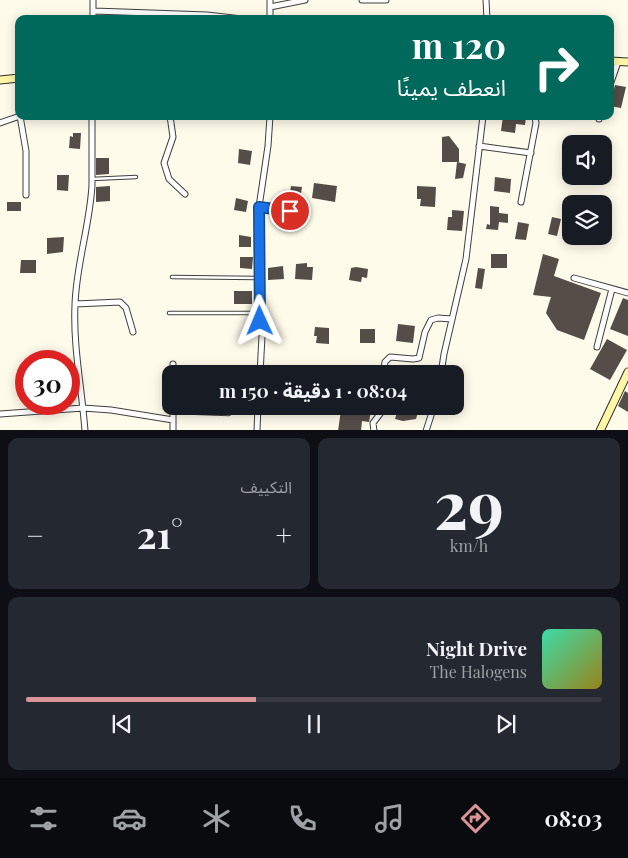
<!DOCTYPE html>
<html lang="ar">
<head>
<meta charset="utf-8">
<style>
	:root { --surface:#171b24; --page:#242831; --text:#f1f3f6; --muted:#9ea1a6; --line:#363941; --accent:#da9498 }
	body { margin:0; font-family:"Playfair Display","Noto Sans Arabic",serif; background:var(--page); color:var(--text); direction:rtl; height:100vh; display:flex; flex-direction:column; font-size:19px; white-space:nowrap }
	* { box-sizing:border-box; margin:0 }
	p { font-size:16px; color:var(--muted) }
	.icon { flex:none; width:28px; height:28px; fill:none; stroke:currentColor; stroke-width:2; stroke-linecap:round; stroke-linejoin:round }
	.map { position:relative; height:430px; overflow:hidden; direction:ltr }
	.panel { display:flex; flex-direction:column; gap:8px; padding:8px; background:#0d0f14; flex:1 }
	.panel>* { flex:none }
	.top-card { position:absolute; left:15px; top:15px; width:599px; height:105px; border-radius:10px; box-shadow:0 2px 12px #0003; direction:rtl; background:#00695c; color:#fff; overflow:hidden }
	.tools { position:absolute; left:562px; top:135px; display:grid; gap:10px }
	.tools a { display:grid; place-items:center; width:50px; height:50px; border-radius:10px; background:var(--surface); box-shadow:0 2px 12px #0003; font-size:25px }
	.speed { position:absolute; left:15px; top:350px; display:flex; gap:10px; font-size:25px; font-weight:700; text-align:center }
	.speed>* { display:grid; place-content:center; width:65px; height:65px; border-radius:50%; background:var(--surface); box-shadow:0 2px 12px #0003; line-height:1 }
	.speed .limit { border:8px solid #d22; background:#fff; color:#111 }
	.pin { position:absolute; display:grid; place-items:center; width:42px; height:42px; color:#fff; margin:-21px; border:2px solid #fff; border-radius:50%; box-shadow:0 1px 5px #0007 }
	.me { position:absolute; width:55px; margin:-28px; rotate:359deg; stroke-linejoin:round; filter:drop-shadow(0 0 4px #0008) }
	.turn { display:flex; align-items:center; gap:18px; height:105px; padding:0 25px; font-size:22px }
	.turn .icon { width:65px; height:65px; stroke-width:2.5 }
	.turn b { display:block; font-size:35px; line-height:42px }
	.big { font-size:38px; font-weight:700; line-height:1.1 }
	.panel .card { flex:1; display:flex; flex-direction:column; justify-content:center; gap:8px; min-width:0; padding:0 18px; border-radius:10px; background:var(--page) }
	.panel .dial { align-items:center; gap:0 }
	.dial b { font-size:65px; line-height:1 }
	.song { display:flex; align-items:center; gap:15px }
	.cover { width:60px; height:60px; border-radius:8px; background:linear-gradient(135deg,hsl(160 70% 55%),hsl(50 70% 35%)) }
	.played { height:5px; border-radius:2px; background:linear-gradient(90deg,var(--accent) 40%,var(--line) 40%) }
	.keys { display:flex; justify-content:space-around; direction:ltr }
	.heat { display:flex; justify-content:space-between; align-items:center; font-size:28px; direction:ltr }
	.panel .tiles { flex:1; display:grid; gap:8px; grid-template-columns:1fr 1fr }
	.card:last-child { grid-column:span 2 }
	.trip { position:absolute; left:162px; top:365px; width:302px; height:50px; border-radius:10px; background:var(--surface); box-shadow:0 2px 12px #0003; font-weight:700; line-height:50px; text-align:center; direction:rtl }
	.tabs { display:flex; height:80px; justify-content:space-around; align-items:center; background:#090b0e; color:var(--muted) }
	.tabs .icon { width:35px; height:35px }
	.tabs .on { color:var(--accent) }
	.tabs b { font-size:22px; color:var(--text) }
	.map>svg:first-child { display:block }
	.building { fill:#554d48 }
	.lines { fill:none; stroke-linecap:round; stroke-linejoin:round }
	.lane-casing { stroke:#3f3f3f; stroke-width:4.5 }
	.street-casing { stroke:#3f3f3f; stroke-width:7 }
	.secondary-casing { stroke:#2e2e2e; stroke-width:9 }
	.lane { stroke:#fff; stroke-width:2.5 }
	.street { stroke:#fff; stroke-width:5 }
	.secondary { stroke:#fff7a6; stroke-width:7 }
	.route-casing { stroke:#114b97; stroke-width:12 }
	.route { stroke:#1a73e8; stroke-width:9 }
</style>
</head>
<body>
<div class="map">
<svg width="628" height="431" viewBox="0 0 628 431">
	<rect width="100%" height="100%" fill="#fffbeb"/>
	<path class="building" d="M615 85 626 87 621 108 610 106Z
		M503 116 526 117 525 125 516 124 515 133 501 131Z
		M73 133H81L80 149 69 148 70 136 73 137Z
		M449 136 459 149V162H442V137Z
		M239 149 252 151 250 165 238 163Z
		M96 158H109V174L96 175Z
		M457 162 466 164 463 178 455 179Z
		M57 175H69L68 191 57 190Z
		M495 177 511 179 510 193 494 191Z
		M314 183 337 186 335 202 312 198Z
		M110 186V201L96 202V187Z
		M291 186 302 187 300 200 289 199Z
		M417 186 436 187 435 207 420 206 421 199H417Z
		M236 198 248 201 246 212 234 210Z
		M7 202H21V211H7Z
		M490 206 499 207V213L508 214V223L499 222 498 230 486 229 487 224 490 225Z
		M452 210 464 211 462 231 447 230 448 217H452Z
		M552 217 561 219 557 236 548 234Z
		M518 222 529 224 526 240 515 239Z
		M239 235 251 237V247H239Z
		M64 237 63 252 47 254V238Z
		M491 254H507V268H491Z
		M543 254 559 259 554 276 601 293 584 340 557 330 546 313 551 297 533 295Z
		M240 257H253L252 269 240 268Z
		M21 260H36V273H20Z
		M307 263V267H313L312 280 295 279 296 264Z
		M283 266 284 279 268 280V268Z
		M356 267 368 269 367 278 362 277 361 282 349 280 351 268Z
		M478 268 485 269 482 289 475 288Z
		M234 291H252V304H234Z
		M623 298 628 300V336L610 329Z
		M398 324 415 326 413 343 396 341Z
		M315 327 329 328V344L316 343 317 336H314Z
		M360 329H375V343H360Z
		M607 339 627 350 610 380 590 369Z
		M625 391 628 393V412L618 406Z
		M351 406H372L369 422 362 421 361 431H338L341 410 350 412Z
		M399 406 418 412 416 419 403 421 395 419Z"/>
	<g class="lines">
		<defs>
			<path id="lane" d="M92 179 136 177
				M172 277 260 278
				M169 313H259
				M173 412 229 414"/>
			<path id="street" d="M93 0V19
				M362 0H386
				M486 0 487 19
				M270 7 305 0
				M94 11 207 15 242 19
				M270 19V0
				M610 85 618 62
				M170 116 173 137 164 163 169 179 185 194
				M599 119V116
				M0 123 20 116 26 151V195
				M479 146 531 153
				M521 202 536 123 535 118 532 116
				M259 207 306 212
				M574 278 628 293
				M75 304 120 302 126 308 133 332
				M597 347 612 289
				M173 374V364
				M260 374 262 336 259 313 261 251 259 234V207L268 146 270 116
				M383 374 385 362 390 357 413 359 419 358 425 332 431 320 438 318 452 319
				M441 374 444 354 466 259 483 116
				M173 406V431
				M0 414 83 408 111 410 173 420
				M85 431C82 389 73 347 75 305 76 265 90 225 92 185 92 162 92 139 92 116
				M257 431 258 406
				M374 431 373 423 386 406
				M426 431 434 406"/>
			<path id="secondary" d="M610 61 628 62
				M0 80 19 78
				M600 431 628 372"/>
		</defs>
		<use href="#lane" class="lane-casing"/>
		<use href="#street" class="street-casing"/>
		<use href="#secondary" class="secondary-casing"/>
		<use href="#lane" class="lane"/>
		<use href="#street" class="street"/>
		<use href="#secondary" class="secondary"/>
	</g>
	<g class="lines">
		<defs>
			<path id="route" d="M260 321 259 207 290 211"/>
		</defs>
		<use href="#route" class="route-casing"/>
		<use href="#route" class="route"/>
	</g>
</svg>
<div class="tools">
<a><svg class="icon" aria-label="sound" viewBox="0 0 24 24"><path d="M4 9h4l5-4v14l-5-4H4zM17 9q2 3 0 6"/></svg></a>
<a><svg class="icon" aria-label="layers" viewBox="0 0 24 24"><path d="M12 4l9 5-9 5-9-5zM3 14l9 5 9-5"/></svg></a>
</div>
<div class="speed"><div class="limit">30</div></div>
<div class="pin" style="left:290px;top:211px;background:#d93025"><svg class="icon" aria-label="arrive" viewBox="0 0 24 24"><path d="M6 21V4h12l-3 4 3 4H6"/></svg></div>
<svg class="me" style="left:260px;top:321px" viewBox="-20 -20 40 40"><path d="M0-17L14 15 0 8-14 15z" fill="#1a73e8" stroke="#fff" stroke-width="4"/></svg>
<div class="trip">08:04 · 1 دقيقة · 150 m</div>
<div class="top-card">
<div class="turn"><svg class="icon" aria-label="right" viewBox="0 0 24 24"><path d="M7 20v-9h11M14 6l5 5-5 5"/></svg><div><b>120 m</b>انعطف يمينًا</div></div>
</div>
</div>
<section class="panel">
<div class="tiles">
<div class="card dial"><b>29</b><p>km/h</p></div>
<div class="card"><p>التكييف</p>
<div class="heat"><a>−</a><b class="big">21°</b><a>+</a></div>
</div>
<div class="card">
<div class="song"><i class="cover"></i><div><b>Night Drive</b><p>The Halogens</p></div></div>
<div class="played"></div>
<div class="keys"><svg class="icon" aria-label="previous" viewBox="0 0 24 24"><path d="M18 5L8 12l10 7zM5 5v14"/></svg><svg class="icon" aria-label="pause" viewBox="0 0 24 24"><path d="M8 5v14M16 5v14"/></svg><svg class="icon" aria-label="next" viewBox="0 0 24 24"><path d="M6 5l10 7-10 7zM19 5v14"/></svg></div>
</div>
</div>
</section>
<nav class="tabs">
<b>08:03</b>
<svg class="icon on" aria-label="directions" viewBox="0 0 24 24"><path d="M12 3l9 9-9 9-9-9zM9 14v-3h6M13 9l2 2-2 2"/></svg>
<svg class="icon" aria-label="music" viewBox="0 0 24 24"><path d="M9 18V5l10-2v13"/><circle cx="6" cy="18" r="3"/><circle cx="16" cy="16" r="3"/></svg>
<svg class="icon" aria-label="phone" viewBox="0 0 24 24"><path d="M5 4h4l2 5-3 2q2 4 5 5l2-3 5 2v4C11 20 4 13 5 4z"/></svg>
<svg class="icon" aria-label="climate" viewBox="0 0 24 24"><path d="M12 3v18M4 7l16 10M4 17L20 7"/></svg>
<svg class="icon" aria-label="car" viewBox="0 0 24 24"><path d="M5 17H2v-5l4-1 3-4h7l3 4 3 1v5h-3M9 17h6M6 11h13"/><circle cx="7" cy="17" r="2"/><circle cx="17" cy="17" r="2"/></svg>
<svg class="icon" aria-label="filters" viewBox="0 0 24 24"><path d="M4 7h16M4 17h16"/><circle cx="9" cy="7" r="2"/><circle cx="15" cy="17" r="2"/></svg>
</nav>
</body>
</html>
